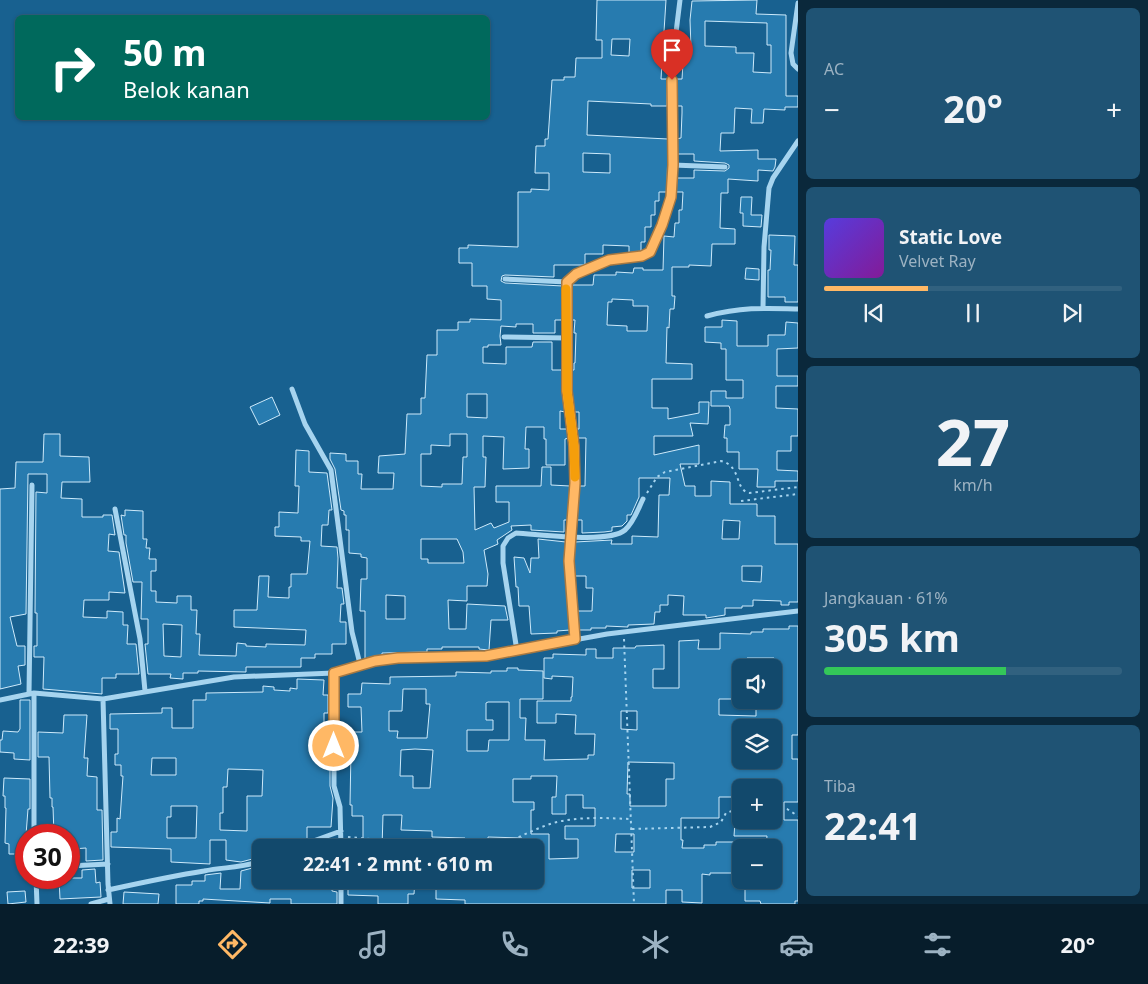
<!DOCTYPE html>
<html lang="id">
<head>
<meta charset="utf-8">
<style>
	:root { --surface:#12496c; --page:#1f5374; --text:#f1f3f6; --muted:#9cb2c2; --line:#31617f; --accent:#ffb865 }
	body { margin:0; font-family:"Noto Sans",sans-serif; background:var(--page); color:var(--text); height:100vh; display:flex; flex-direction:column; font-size:19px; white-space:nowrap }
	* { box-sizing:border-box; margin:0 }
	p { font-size:16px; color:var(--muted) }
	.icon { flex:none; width:28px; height:28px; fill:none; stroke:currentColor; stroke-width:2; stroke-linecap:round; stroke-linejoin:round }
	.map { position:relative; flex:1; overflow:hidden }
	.details { display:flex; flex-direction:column; gap:8px; padding:8px; background:#0a283b; width:350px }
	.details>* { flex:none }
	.guide { position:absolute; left:15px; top:15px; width:475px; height:105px; border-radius:8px; box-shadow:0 1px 4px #0004,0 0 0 1px var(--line); background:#00695c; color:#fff; overflow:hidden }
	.controls { position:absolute; left:732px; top:659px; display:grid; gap:10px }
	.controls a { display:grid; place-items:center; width:50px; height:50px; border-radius:8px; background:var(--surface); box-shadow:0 1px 4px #0004,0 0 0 1px var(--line); font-size:25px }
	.speed { position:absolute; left:15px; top:824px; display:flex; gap:10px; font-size:25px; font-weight:700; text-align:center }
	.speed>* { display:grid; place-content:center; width:65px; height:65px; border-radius:50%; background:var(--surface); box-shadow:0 1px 4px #0004,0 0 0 1px var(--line); line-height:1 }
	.speed .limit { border:8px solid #d22; background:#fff; color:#111 }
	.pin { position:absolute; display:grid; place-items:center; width:42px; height:42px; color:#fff; margin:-51px -21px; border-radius:50% 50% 50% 0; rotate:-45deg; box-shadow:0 0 5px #0007 }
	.pin .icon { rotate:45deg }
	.me { position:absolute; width:55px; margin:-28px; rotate:0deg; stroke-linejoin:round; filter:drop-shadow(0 0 4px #0008) }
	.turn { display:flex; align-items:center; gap:18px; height:105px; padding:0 25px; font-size:22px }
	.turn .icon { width:65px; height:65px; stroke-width:2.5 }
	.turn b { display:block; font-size:35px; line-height:42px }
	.big { font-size:38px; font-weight:700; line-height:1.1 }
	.details .widget { flex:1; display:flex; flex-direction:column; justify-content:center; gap:8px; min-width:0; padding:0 18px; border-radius:8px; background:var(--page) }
	.details .dial { align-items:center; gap:0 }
	.dial b { font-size:65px; line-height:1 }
	.song { display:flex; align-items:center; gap:15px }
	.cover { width:60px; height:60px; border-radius:8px; background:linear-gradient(135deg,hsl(250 70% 55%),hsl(290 70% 35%)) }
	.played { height:5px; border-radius:2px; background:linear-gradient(90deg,var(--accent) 35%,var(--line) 35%) }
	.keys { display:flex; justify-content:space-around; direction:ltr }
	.heat { display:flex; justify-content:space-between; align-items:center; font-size:28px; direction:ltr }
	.charge { height:8px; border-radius:4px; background:linear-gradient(90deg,#34c759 61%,var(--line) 0) }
	.trip { position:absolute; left:252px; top:839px; width:292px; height:50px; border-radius:8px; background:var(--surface); box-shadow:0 1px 4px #0004,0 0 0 1px var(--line); font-weight:700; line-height:50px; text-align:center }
	.dock { display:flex; height:80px; justify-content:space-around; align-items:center; background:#071d2b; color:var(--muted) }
	.dock .icon { width:35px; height:35px }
	.dock .active { color:var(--accent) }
	.dock b { font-size:22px; color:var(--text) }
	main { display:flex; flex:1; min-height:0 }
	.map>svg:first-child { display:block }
	.building { fill:#277baf; stroke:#cdeafb; fill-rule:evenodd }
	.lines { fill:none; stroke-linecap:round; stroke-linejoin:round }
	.path { stroke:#a6d4ef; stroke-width:2; stroke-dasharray:2.5 4; stroke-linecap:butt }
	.street { stroke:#a6d4ef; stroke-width:5 }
	.route-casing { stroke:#a67842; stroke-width:12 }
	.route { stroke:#ffb865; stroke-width:9 }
	.slow { stroke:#f59e0b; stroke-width:9 }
</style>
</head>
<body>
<main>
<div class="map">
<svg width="798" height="904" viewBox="0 0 798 904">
	<rect width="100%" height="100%" fill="#186190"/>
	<path class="building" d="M597 0H666L661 79H667V106H651V104L588 101 587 135 668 139 667 192H659V201H655V215H651V227H645V242H641V252L629 253V246L603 245V254H585V265H554V277L505 275 502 276 501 281 505 283 563 286V320H555V333H533V324H516V327L501 326 500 336 501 345H488V347H483V363L506 364V347H532L533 342H552V370H563V391L565 412 560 411V429H567L569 438 565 439V465H546V439H544V427H526L525 449H529V468L503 469 504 437 483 436V457H486L485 487H474L475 530 491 523 494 528 509 522V502H496V486H541L542 467H551V485L570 486 568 520H564V532L531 530V525L511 526 512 530 497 540 498 544 484 550 488 574 487 586H467V601L448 600 449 629H466L467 604 505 606 508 620H491L489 650 479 649V647H442V649H427V652L382 653V656L365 659V611H360L361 579H367V558L361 557V554L349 553V530H346V515H344V511L341 510 335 469 330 459V453L346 454V461H358V474H362L361 489H393L394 473H378L379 456 405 454 407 414H421V398H425L427 355H437V330H458V322H470V319L501 320V300L487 299V286H472V263H459V248H468V245L518 247V192H531V189L549 190V173H535L536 146H545V139H548L552 80H564V77H575L576 58H602V40H596ZM612 39H630L629 56 611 55ZM583 153 610 154V173L583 172ZM467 394H487V418L467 417ZM450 434H467V457H463L462 484H442V487L421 486V454H431V445L450 446ZM421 539H457L463 552 464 563H428V559H421ZM386 595 405 596V619H386Z
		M757 0 756 14 786 15V96H798V107H785V110L764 109 763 123H751L752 109 735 108 734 133H721L720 151 758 150V159H776L775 167 773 171 758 170V181L728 179V193H721L720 228 735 229V244H712L711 266 689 265V267H672V296H675L674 309H670L669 328 667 327 666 363 692 364V379H652V408H668V419L699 413V402H709L708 424 690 423 693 436H654V455L699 445V464H680L685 486H695V496H711V481L730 482V504H757V516H775V544H798V602H789V605H781V601L753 600V606H742V608H725V615L706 618V615H683L684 596 668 595V605H660V612H655L654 624 628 625V627L606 626V628H591V630H579L577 611H592L593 588H586V576H575L573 561 575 542 612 540 611 544H632V536L658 537 659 495H669L670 478H639V497L631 515H627V521L622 526 612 527V531L604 532 582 533V520H577L579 486H585L586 438H577L576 429H579V412H574L571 391V370H574V363H575L576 333H574L575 320H571V285H593L594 275H616V272L633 273 634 268H643V270H663L664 236 674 237 675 223H679V210H682L683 192H676L677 178H694V170L725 171 729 168V165L725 163 694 161V154H677L676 139 681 138 682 113V106H675L676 79H682L684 47 691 48 690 20 692 1ZM705 21 767 23V45H771V73L753 72 754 53H736V47L705 46ZM612 299 633 300V306H648L647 331H627V326L607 325 608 302H612ZM723 520 740 521 739 539H722ZM742 566H762L761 582 742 581Z
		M741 197H752L751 215H762L761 227 743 226V213H740Z
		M769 235 795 236 794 265H798V302H785V297H768V270H770L771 250H769Z
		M746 268 759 269V280L745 279Z
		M722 320 737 321V346H768V335H785L786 322 798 323V348L777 349V376H798V386H776V408L798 409V436H791V451H777V470L798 471V481H775V487H757L758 469H739V452H727V438H724L725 425H730V409L729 406H711V391H726V398H743V380H726V349H721V343L705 342V327H722Z
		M272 397 280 415 259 425 250 407Z
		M44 434H60V456L89 457 90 482H62L61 498 82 499V517H103V515H112L115 535 109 534 108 551 119 552 125 593 109 592V600H84L83 617 107 618V611L123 612V625H128L127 644H136L139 674H116V678H102V694L43 689 44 657H34V646H37V613H35L36 492 47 493V474H28L26 614 10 617 17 646H25V665L18 666 21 684 0 689V489L15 488 16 462H43Z
		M296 450 309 451V472L327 473 332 510H329L328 525H322L321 546 337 547 338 558 337 588H342L344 604H341L340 622H346V644H332V654H315V658H301V667H246V672L198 671V673H183V679L170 678 171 674H148L145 644H148V619H141L142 582H133L126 543V535H124L121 515 125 516V510L143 511V539H147L146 548H150L149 559H156V571H151V591H156V602L177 603V596H191V610H197L196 634H200L199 655 236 656 237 643 246 644V646L266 647V644L305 645 306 630 234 627V610H257L259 576H269L268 597 289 598V587H291V574H307L310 541H301V537L275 536V527H279V512L298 513 299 486H295ZM163 624 182 625 181 657 164 656Z
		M538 539 566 542 565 561 570 630 557 631V633L531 634 529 606H519L518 587H516L514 557 524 558 530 573 531 558H539Z
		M789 626H798V735H792V759H798V802H784V820H798V901H795V904H761L760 901H745V888H760V880H774V848H766L767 836H734L735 822H771V820H774V788H741V795H738V797H719V818H681V840H683L682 848H704V845H716V842H741V873H710V875L702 874V903L682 902V890H666V904H465V900L436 899V880L536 881V848H522V838L488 837V842H465V838L432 837V831L401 830 402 815H383L382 848H363V816H352V805H350L351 750H348V747H338V736H349V732H362L361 707H348V694H361L362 683 390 684V677L456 676V672L491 673V671H507V668H518V670L543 671V699H520V718H526L525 740H545L544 760 588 759V755H594L595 734H575L576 715 556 714V723H537V701H571V697H572L573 677 552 676V679L544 678V658H553V654L586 655V649H596V658H613V648H635L636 646 664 645V669H653V688H679V641L699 640 698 649H720V633L751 634V632H763V629H789ZM747 658H774V700H756V716L719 715V699H741V668H747ZM403 689H426V704H430L427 738H397L398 731H389V711H402ZM488 702H509V740H489L488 751H467V730H493V720H486V703ZM621 711H637V730L621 729ZM741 728H774V760H741ZM415 749 433 750 430 788H413V776H400L401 750ZM628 762 674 763V779H666V806H630V794H627ZM531 776H557L556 797H552V814H566V795H583V808H595V826H565V839H578V858L549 859V834H531V810H534V802H513V779H531ZM616 834H634V852H615ZM632 870H650V888H632Z
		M297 679 324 680 323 695H328V713H324V735H330V786L333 798 331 827H307V839L299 842 285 841V846L276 845 275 848H260V857L241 862 226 860V840H210V864L171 862V849L111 847V832H117V818L120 819 123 776H121V765H115V754H118V729H110V714L162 713V708H172V728H193V700H206V693L263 692V686L274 687V690L290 691V688L297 689ZM152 758H176V775H151ZM228 769 263 770 262 796H247V831L220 830V813H223V787H227ZM171 806H197L196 838H167V817H171Z
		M20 700H30V760L14 759V753L0 752V740H2L3 731 18 732 20 729Z
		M64 715H87L84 758H88L87 776 97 777V810H102L103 860 86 861V848L72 849 71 835H54L53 807H52V798H50L49 757H38V732L63 733Z
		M4 778 30 779V809H28L26 835V854H9V844L5 843 6 808H5V796H3Z
		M260 866 261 867V880H332V891L337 892V904H291V899H270V903L203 899V901H199V904H176V885H192V881H205V875L221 873 220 889H240L241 871Z
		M95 869 96 883 100 882 101 897 60 899 59 878H82V870Z
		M348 880H415L414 894H408V904H378V896L348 895Z
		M25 891 26 902 8 904 7 892Z
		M124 892 159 894 158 904H123Z"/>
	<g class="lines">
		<path class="path" d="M647 493 657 477 665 472 721 461C742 466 734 489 749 493L798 487
			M741 501 798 494
			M624 639 634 904
			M774 807 787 809 798 816
			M632 829 710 827 721 822 726 813 741 808
			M348 837 371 839 392 843 440 848
			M488 848C510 843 529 831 550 824 575 816 605 818 631 819"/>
		<path class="street" d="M798 3 791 53 793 64 798 69
			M673 165 725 167
			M505 279 567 282
			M763 308 764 247 769 188 773 178 798 141
			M707 316C741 307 764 308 798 309
			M504 337 566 338
			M292 389 305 424 331 470 352 632 360 664
			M115 509 140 639 145 691
			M575 639 569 561 575 483 574 446 567 391V282L576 274 609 260 642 256 650 251 662 225 671 197 673 165 671 110 672 65 680 0
			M517 651 503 563V546L508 538 516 533C539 534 609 544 625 530 634 522 638 509 643 499
			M334 673 375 661 398 659 486 656 607 634 798 611
			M29 693 32 485
			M34 693V835
			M103 699 234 677 334 673V786L340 807 341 848
			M0 700 34 693 103 699 108 884 110 904
			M294 848 341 831
			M69 866 108 864
			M36 878 37 904
			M341 880V904
			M108 890C140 883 172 876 204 871 223 867 243 868 261 861
			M91 904 109 899"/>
	</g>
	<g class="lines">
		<defs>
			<path id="route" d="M334 746V673L375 661 398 658 486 656 575 639 569 561 575 483 574 446 567 391V282L576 274 609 260 642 256 650 252 662 225 671 197 673 165 672 80"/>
		</defs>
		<use href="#route" class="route-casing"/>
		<use href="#route" class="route"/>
		<path class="slow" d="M566 289 567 391 574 446 575 477"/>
	</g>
</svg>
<div class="controls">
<a><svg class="icon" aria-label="sound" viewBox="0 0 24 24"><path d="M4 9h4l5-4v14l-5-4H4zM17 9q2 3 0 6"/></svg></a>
<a><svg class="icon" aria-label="layers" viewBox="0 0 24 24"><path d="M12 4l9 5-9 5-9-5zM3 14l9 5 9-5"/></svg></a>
<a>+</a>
<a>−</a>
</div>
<div class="speed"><div class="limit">30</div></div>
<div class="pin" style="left:672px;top:80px;background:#d93025"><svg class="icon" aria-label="arrive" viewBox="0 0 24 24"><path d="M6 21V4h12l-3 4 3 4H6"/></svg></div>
<svg class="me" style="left:334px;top:746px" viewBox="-20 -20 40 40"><circle r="17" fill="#ffb865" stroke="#fff" stroke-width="3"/><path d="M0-11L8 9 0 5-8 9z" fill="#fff"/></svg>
<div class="trip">22:41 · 2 mnt · 610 m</div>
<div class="guide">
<div class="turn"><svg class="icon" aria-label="right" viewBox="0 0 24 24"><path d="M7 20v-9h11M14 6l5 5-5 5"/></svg><div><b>50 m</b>Belok kanan</div></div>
</div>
</div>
<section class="details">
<div class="widget"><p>AC</p>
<div class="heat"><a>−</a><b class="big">20°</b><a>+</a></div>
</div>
<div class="widget">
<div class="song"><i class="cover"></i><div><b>Static Love</b><p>Velvet Ray</p></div></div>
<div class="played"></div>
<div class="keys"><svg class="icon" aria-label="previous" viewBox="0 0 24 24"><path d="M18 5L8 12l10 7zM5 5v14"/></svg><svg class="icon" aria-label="pause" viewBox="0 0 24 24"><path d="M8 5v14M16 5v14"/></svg><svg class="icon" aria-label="next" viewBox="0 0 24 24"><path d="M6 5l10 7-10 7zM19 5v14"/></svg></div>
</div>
<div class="widget dial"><b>27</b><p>km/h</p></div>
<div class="widget"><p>Jangkauan · 61%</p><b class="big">305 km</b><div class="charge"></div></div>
<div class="widget"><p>Tiba</p><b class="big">22:41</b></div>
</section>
</main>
<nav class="dock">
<b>22:39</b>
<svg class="icon active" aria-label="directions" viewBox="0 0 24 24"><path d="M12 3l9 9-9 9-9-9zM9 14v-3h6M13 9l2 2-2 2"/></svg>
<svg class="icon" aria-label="music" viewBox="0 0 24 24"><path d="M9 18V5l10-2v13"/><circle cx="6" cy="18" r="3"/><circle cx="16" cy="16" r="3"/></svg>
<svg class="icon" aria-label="phone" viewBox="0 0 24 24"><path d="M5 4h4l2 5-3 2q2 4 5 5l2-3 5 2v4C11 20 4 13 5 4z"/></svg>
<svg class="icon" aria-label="climate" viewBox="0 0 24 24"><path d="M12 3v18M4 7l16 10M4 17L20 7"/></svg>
<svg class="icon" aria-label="car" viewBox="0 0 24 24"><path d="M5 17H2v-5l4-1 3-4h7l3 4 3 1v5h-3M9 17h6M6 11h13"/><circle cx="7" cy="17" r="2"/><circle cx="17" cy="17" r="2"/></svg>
<svg class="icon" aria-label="filters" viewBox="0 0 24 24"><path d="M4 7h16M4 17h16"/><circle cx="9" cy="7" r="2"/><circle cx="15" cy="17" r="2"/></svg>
<b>20°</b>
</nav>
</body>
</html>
